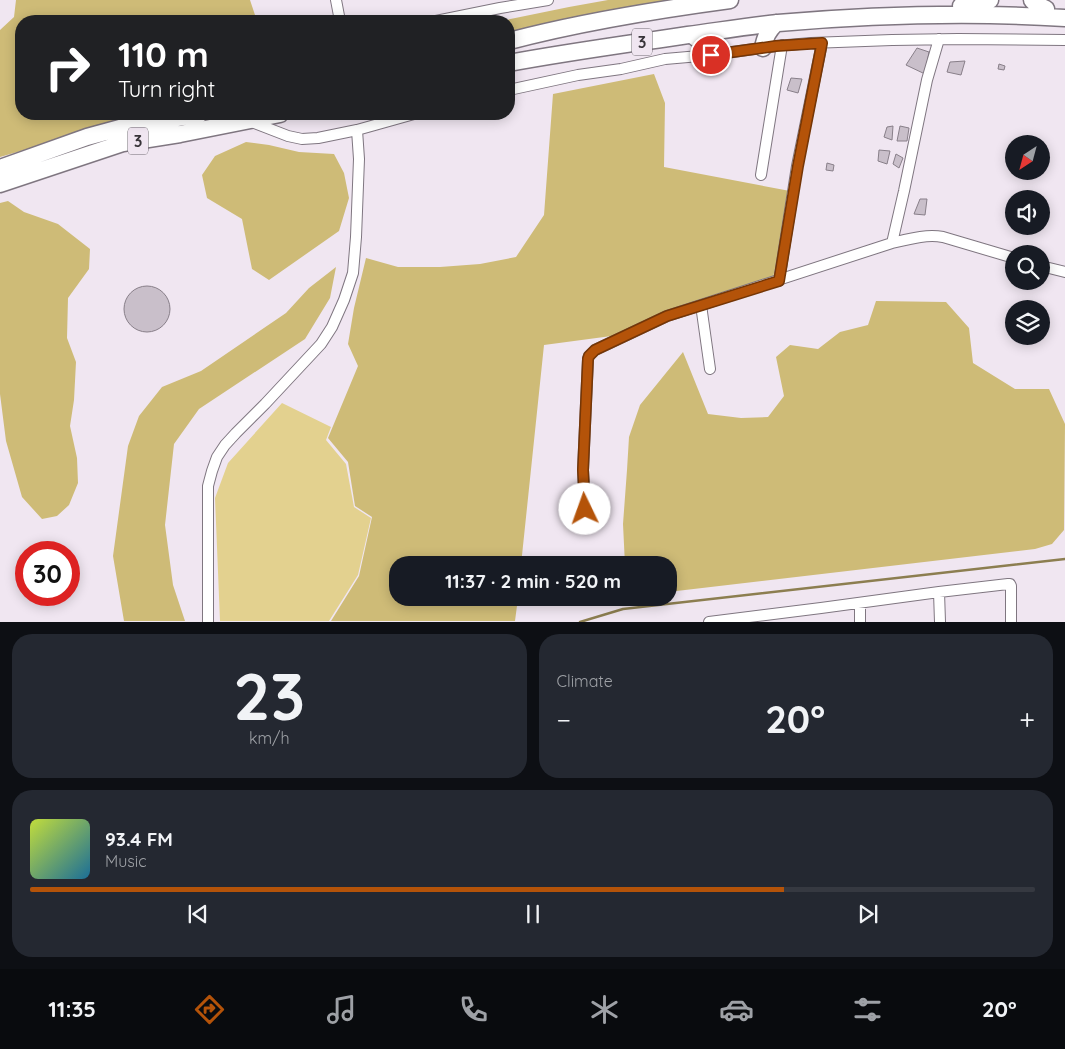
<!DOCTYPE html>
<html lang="en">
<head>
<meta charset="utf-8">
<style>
	:root { --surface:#171b24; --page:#242831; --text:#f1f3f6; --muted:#9ea1a6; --line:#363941; --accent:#b45309 }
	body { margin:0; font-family:Quicksand,sans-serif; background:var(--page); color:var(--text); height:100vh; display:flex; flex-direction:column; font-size:19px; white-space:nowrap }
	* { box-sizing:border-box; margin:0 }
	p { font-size:16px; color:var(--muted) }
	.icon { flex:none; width:28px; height:28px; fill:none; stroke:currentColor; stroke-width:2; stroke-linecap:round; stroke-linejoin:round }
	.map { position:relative; height:622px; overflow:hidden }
	.side { display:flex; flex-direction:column; gap:12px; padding:12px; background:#0d0f14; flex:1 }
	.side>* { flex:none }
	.guide { position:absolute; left:15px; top:15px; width:500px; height:105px; border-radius:20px; box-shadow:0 2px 12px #0003; background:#202124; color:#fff; overflow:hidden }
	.needle { width:32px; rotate:216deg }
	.tools { position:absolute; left:1005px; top:135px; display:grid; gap:10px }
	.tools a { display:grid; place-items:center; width:45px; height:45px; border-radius:50%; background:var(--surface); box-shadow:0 2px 12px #0003; font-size:25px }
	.speed { position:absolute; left:15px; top:541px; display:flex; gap:10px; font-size:25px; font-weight:700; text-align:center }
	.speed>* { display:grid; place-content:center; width:65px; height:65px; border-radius:50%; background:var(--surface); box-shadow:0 2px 12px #0003; line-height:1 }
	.speed .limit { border:8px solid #d22; background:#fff; color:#111 }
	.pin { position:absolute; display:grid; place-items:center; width:42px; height:42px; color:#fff; margin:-21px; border:2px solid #fff; border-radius:50%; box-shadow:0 1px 5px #0007 }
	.me { position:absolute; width:55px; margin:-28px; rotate:357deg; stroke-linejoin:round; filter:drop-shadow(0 0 4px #0008) }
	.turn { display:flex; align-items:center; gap:18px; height:105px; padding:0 20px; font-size:22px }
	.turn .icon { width:65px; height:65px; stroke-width:2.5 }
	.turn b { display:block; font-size:35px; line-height:42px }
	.big { font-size:38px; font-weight:800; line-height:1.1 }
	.side .widget { flex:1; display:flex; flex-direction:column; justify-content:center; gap:8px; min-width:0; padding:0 18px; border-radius:20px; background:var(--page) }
	.side .dial { align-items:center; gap:0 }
	.dial b { font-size:65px; line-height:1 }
	.song { display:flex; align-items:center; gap:15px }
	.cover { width:60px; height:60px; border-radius:8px; background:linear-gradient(135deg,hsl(70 70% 55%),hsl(200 70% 35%)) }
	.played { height:5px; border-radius:2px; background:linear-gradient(90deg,var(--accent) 75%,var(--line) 75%) }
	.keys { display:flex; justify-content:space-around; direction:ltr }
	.heat { display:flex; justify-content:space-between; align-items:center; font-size:28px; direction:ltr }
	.side .tiles { flex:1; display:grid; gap:12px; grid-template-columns:1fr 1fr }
	.widget:last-child { grid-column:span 2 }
	.trip { position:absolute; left:389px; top:556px; width:288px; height:50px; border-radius:20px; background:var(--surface); box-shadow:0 2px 12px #0003; font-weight:800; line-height:50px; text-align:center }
	.tab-bar { display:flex; height:80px; justify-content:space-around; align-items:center; background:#090b0e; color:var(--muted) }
	.tab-bar .icon { width:35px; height:35px }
	.tab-bar .current { color:var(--accent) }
	.tab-bar b { font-size:22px; color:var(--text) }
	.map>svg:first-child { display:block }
	.green { fill:#e3d18f }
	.forest { fill:#cebb77 }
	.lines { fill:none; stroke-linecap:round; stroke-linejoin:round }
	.stream { stroke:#8c7e50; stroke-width:2.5 }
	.building { fill:#c9bfca; stroke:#887f89 }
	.minor-casing { stroke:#7f7680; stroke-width:12 }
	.trunk-casing { stroke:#7f7680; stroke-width:19 }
	.minor { stroke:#fff; stroke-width:10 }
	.trunk { stroke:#fff; stroke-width:16 }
	.route-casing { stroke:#753606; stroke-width:12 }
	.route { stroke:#b45309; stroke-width:9 }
	.labels { text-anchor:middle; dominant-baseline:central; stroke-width:4; stroke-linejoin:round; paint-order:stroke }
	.shield { fill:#f0e6f1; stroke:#6e6970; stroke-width:1 }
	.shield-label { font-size:16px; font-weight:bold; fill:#373338 }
</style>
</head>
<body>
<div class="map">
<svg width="1065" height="622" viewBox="0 0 1065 622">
	<rect width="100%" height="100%" fill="#f0e6f1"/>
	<path class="green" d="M282 403 331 427 326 440 346 464 354 507 371 518 358 575 329 621H220L215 498 228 463Z"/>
	<path class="forest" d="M16 0H250L257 21H21V114H148L0 157V30L14 17Z
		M608 0H686L614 11 509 32V21H501L569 7Z
		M654 74 665 103 664 167 790 191 773 278 634 333 544 345 521 565H398V598H518L515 621H331L359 576 372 517 355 506 348 462 328 438 358 366 348 344 354 308 366 258 398 267H440L480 264 516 257 544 215 553 94Z
		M246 142 269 145 299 152 334 154 344 173 349 198 339 231 269 280 252 269 242 219 207 198 202 175 215 156Z
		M8 201 24 212 58 224 90 249 89 269 68 298 67 338 76 362 74 400 70 426 77 458 78 483 69 505 57 516 42 519 22 497 6 441 0 394V203Z
		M336 267 330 298 305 339 199 409 174 444 165 525 173 585 185 621H124L113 556 128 446 139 416 162 387 201 371 286 313 309 288Z
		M876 301 946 302 969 328 973 363 1015 389H1049L1065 424 1064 530 1052 544 1035 549 668 592V565H625L623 524 627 470 629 437 640 405 683 352 708 414 741 418 768 417 784 396 776 357 790 345 818 349 840 332 868 325Z"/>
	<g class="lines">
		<path class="stream" d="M580 622 623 609 1065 559"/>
	</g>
	<path class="building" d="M917 48 929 52 925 74 906 65Z
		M965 61 961 75 947 72 950 62Z
		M999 64 1005 66 1004 70 998 69Z
		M791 78 802 79 798 93 787 90Z
		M893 126 892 140 884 137 887 127Z
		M900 126 909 128 907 141H897Z
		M879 150 890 151 887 164 878 161Z
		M896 154 903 158 899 168 893 164Z
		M827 163 834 165 833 171 826 170Z
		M920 199H927L925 215 914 214Z
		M124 309a23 23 0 1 1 46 0a23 23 0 1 1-46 0Z"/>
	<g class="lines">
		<defs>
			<path id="minor" d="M336 0 340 21
				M436 21 500 8 548 0
				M509 90 578 75 621 69 665 59 711 55 776 46 811 43 892 40 958 39 1065 40
				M249 121 288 136 302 139 318 138 357 130 414 114
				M761 175 782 45
				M892 243 904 191 927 80 939 39
				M1041 266 1065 272
				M779 281 797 166 822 43
				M710 369 701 305 892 243C909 239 926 234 943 237L1014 258
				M586 528 583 470 588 359 589 356 595 350 667 316 701 305
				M939 592 940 622
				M860 603V622
				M208 622V486L212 471 217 457 225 445 236 433 265 404 321 344 332 327 344 300 353 273 356 237 359 159 357 130
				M709 622 821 608 939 592 1008 584H1010L1011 586V622"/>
			<path id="trunk" d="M1032 0 1036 4 1046 9
				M961 6H975L990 0
				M692 35 700 41 711 55
				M509 41C581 22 655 10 730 0
				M763 48C765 37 768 31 776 23
				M509 63C568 52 628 44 688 35 718 31 748 26 778 23 873 15 970 12 1065 18
				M0 168 87 137 120 128 200 114
				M0 184 123 143 180 134 280 114"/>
		</defs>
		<use href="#minor" class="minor-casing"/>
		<use href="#trunk" class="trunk-casing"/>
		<use href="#minor" class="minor"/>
		<use href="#trunk" class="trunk"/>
	</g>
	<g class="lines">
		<defs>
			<path id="route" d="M585 509 583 470 588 359 589 356 595 350 667 316 779 281 798 166 822 43 776 46 711 55"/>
		</defs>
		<use href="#route" class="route-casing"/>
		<use href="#route" class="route"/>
	</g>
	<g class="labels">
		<g class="shield">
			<rect x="632" y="28.5" width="20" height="27" rx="4"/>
			<rect x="128" y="127.5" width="20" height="27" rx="4"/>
		</g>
		<g class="shield-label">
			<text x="642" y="42">3</text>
			<text x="138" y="141">3</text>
		</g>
	</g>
</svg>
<div class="tools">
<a><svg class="needle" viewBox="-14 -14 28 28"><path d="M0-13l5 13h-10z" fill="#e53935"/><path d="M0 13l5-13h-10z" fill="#9ea1a6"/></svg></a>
<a><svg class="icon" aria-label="sound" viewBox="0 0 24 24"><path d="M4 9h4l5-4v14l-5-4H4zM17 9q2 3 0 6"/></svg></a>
<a><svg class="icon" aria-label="search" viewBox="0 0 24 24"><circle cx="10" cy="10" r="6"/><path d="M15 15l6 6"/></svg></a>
<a><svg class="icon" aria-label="layers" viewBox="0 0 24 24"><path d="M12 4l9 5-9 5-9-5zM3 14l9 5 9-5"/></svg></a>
</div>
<div class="speed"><div class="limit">30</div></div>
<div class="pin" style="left:711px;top:55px;background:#d93025"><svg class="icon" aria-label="arrive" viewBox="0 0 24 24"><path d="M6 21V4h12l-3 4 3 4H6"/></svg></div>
<svg class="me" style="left:585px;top:509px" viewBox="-20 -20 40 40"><circle r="19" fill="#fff"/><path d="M0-13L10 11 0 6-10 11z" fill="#b45309"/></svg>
<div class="trip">11:37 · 2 min · 520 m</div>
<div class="guide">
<div class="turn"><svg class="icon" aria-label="right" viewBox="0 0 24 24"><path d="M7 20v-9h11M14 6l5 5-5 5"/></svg><div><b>110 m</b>Turn right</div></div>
</div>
</div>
<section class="side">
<div class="tiles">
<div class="widget dial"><b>23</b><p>km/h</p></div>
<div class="widget"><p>Climate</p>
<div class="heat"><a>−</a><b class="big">20°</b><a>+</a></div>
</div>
<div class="widget">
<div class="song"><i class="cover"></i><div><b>93.4 FM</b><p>Music</p></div></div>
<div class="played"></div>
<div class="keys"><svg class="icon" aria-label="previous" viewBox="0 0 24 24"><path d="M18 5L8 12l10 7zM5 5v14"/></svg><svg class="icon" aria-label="pause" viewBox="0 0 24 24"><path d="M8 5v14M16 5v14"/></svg><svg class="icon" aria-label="next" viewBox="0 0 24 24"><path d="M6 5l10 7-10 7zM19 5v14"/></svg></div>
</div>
</div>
</section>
<nav class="tab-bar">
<b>11:35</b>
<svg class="icon current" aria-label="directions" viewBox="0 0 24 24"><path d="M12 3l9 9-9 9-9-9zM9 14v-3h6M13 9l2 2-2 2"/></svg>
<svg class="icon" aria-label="music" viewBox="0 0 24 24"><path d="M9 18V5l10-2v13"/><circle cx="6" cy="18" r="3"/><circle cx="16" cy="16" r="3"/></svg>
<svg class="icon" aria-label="phone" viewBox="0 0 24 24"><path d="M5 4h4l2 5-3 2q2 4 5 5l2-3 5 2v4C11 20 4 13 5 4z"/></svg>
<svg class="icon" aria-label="climate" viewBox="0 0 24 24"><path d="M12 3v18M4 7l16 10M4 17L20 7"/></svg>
<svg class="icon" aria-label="car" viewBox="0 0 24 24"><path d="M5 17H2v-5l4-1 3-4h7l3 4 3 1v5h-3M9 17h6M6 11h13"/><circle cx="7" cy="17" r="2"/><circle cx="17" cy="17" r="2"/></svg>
<svg class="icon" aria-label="filters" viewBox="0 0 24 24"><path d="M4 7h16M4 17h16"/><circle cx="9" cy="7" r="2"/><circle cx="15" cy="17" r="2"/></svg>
<b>20°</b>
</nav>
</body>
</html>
